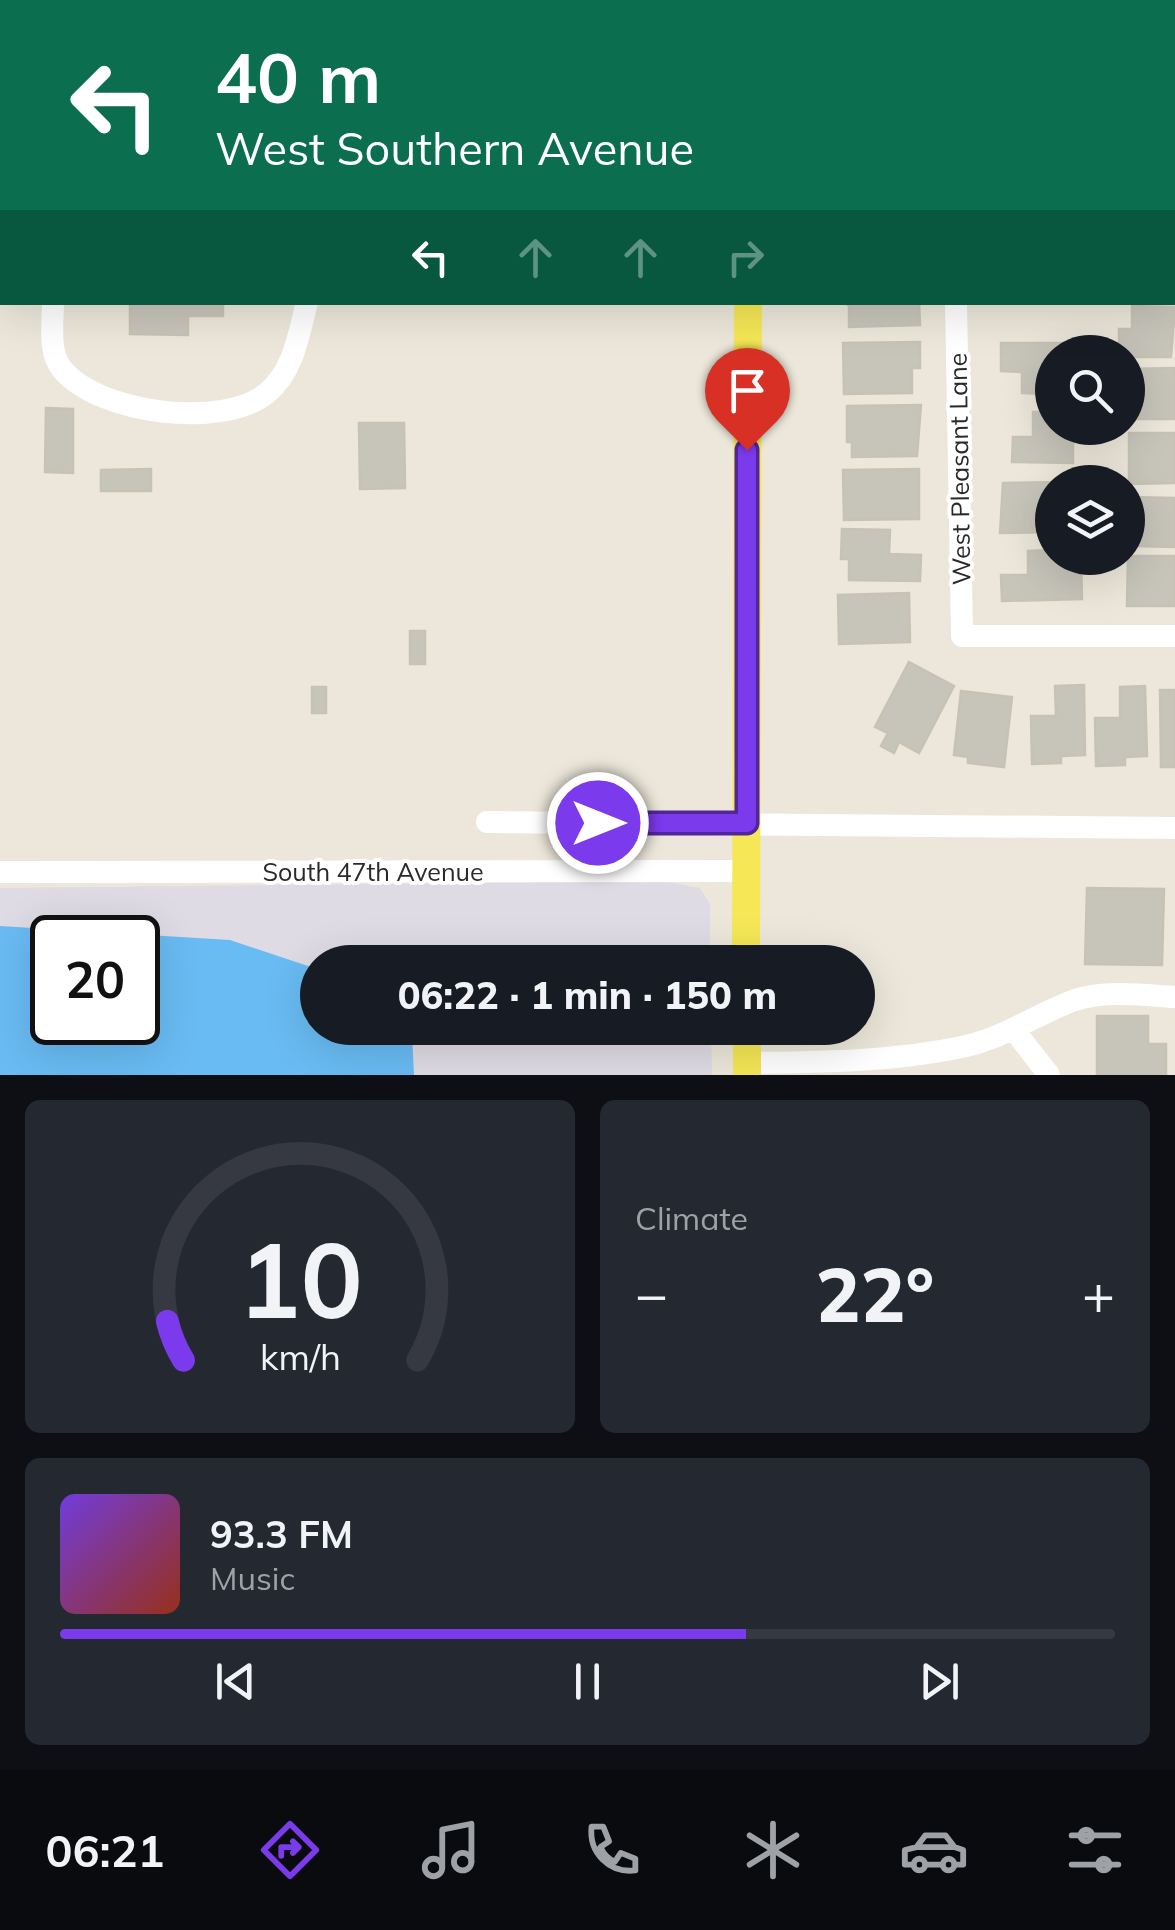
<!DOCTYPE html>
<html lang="en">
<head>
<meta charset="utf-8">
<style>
	:root { --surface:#171b24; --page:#242831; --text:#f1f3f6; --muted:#9ea1a6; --line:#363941; --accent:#7c3aed }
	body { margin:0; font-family:Mulish,sans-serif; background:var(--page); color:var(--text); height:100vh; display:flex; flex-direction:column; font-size:38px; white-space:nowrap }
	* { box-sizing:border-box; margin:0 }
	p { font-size:32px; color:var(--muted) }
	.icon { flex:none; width:55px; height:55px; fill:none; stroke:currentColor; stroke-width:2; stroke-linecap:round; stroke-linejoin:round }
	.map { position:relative; height:1075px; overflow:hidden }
	.side { display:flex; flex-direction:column; gap:25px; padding:25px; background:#0d0f14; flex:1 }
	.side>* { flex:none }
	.banner { position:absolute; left:0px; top:0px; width:1175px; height:305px; box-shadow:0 10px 40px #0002; background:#0b6e4f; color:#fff; overflow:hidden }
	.tools { position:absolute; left:1035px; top:335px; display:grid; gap:20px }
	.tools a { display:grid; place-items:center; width:110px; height:110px; border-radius:50%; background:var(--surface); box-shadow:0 10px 40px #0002; font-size:50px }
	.speed { position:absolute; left:30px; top:915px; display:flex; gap:20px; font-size:50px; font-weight:700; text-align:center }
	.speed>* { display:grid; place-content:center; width:130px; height:130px; border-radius:50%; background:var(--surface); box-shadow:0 10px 40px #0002; line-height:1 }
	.speed .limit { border:5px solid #111; border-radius:15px; background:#fff; color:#111 }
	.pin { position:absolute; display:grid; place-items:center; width:85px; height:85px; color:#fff; margin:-102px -42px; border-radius:50% 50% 50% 0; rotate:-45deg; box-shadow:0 0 10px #0007 }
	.pin .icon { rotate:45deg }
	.me { position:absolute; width:110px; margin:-55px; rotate:90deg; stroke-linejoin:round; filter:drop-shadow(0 0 8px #0008) }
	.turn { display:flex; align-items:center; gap:35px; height:210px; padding:0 50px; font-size:45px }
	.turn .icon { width:130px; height:130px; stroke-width:2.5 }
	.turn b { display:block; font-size:70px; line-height:85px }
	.lanes { display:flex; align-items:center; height:95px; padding:0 50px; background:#0003; justify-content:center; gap:50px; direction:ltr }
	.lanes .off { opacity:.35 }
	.big { font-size:75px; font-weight:800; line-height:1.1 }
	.side .tile { flex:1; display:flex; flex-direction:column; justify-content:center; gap:15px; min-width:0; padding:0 35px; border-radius:15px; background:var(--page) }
	.side .dial { align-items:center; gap:0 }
	.dial svg { height:260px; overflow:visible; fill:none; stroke:var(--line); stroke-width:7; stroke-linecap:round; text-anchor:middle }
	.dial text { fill:var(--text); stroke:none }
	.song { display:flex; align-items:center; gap:30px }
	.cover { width:120px; height:120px; border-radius:15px; background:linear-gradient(135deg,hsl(260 70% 55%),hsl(10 70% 35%)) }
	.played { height:10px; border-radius:5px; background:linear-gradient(90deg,var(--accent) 65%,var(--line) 65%) }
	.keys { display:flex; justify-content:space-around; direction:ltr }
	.heat { display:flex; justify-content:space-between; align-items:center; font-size:55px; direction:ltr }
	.side .tiles { flex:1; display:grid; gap:25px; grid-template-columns:1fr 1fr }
	.tile:last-child { grid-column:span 2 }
	.trip { position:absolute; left:300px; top:945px; width:575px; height:100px; border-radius:50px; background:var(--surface); box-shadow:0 10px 40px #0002; font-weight:800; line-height:100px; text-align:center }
	.tab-bar { display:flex; height:160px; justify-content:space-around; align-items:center; background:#090b0e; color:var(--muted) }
	.tab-bar .icon { width:70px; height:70px }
	.tab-bar .current { color:var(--accent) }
	.tab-bar b { font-size:45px; color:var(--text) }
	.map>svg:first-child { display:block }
	.industrial { fill:#dfdbe4; fill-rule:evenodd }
	.water { fill:#69bbf3; fill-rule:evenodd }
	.building { fill:#c7c4ba; stroke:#c7c3b4; stroke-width:2.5 }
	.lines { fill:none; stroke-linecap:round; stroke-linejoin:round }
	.minor { stroke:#fff; stroke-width:22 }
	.major { stroke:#f5e756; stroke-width:28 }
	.route-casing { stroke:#51269a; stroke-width:25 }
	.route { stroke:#7c3aed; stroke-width:18 }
	.labels { text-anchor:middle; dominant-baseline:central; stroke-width:8; stroke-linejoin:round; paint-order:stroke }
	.street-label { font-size:25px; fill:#292929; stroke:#fff }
</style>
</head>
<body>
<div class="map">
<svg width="1175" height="1075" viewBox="0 0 1175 1075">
	<rect width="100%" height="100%" fill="#ece7da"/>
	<path class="industrial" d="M662 881 700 888 710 904V962H318V1028H711L712 1075H0V888ZM52 938H138V1022H52Z"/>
	<path class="water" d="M0 926 230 940 317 969 318 1028H403L412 1034 414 1075H0ZM52 938H138V1022H52Z"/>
	<path class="building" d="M130 302H223V316H188V335L130 334Z
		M841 302H919L920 325 849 327V305Z
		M1132 306 1175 307 1171 357H1128V352H1119V329H1132Z
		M920 342V368H912V393L844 394 843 343Z
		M1001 343H1082V352H1052V394L1022 393V372L1001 371Z
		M1175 368V419H1128V369Z
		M921 405 917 456 852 457V442H847V406Z
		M46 408 73 409V473L45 472Z
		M1033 412H1052V428H1080V442H1073V463L1012 462 1013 437H1033Z
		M359 423H404L405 488 360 489Z
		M1129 433H1175V483L1129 484Z
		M151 469V491H101V470Z
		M919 469V519L844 520 843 470Z
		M1052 482V532L1000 533 1003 483 1067 482Z
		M1128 497 1175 498V547L1136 546V526H1128Z
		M842 529 890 530 889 554 921 555 920 581 849 580V559H841Z
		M1052 550V558H1081L1082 599 1002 601 1001 575H1028V551Z
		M1128 556H1175V606H1127Z
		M909 593 910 642 839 644 838 595Z
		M410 631H425V664H410Z
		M909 662 954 686 919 753 899 742 894 753 881 746 888 733 875 727Z
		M1084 685 1085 755 1061 756V763L1032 764 1031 716H1056L1055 686Z
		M1145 686 1147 756 1125 757V765L1096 766 1095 718H1120V687Z
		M312 687H326V713H312Z
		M1160 690H1175V767H1161Z
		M961 691 1012 697 1004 767 968 763V757L954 755Z
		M1087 888 1164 889 1162 965 1085 964Z
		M1097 1016H1148V1044H1166V1075H1097Z"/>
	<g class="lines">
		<path class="minor" d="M960 0V2
			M0 134H2
			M1172 194 1175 196
			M53 302C53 323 48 352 62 369 98 414 225 430 268 392 294 370 299 333 307 302
			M956 302 962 636H1175
			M487 822 1175 828
			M0 872 746 871
			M1014 1030 1049 1075
			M747 1063C819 1062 890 1062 962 1047 1003 1039 1036 1014 1075 1000 1106 990 1143 995 1175 997"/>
		<path class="major" d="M748 0V2
			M746 962 748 302
			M747 1028V1075"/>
	</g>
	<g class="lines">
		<defs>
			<path id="route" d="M598 823H747V450"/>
		</defs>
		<use href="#route" class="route-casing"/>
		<use href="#route" class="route"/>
	</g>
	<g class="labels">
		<g class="street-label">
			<text transform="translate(959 469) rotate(-91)">West Pleasant Lane</text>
			<text x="373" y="871">South 47th Avenue</text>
		</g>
	</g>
</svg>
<div class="tools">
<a><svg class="icon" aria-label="search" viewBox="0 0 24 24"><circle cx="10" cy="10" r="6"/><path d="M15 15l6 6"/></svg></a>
<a><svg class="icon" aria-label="layers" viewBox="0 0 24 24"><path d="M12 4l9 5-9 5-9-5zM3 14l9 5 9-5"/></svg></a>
</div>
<div class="speed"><div class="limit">20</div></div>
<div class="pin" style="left:747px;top:450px;background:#d93025"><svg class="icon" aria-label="arrive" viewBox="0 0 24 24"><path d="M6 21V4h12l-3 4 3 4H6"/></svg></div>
<svg class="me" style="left:598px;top:823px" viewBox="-20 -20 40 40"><circle r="17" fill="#7c3aed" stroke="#fff" stroke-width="3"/><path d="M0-11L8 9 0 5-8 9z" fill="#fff"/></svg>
<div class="trip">06:22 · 1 min · 150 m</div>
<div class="banner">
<div class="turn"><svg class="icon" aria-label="left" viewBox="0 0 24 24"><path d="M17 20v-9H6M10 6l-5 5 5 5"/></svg><div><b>40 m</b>West Southern Avenue</div></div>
<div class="lanes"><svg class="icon" aria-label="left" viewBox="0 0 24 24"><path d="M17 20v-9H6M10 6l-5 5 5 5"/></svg><svg class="icon off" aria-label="ahead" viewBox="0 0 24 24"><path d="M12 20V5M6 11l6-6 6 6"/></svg><svg class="icon off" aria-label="ahead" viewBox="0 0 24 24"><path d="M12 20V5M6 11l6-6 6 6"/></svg><svg class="icon off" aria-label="right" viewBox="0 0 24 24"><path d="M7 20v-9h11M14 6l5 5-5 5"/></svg></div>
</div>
</div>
<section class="side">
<div class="tiles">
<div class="tile dial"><svg viewBox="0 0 100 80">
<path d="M14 69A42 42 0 1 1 86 69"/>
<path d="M14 69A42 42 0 0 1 9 57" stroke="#7c3aed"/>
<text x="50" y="56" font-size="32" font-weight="700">10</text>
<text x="50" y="72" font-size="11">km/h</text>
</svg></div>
<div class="tile"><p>Climate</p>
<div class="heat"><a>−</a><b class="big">22°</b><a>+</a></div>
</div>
<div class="tile">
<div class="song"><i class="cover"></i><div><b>93.3 FM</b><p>Music</p></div></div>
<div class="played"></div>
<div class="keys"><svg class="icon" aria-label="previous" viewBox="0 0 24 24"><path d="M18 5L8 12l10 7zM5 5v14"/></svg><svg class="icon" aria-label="pause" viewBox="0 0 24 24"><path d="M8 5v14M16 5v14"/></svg><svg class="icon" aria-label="next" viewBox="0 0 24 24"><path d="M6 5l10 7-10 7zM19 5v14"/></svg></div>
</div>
</div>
</section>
<nav class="tab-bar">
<b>06:21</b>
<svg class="icon current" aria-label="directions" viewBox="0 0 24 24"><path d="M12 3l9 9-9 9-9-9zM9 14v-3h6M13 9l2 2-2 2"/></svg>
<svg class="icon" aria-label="music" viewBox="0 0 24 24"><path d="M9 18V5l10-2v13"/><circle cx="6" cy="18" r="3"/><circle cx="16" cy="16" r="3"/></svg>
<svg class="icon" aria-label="phone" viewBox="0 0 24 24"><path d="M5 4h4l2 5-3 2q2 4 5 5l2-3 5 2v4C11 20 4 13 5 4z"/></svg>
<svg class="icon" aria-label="climate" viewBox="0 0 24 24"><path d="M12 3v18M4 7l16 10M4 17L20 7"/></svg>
<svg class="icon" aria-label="car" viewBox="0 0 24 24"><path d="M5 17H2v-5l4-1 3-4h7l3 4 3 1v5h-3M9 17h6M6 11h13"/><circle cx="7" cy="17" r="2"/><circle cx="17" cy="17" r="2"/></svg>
<svg class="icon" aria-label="filters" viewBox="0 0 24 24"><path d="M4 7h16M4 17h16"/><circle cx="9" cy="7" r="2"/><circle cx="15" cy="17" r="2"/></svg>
</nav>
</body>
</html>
